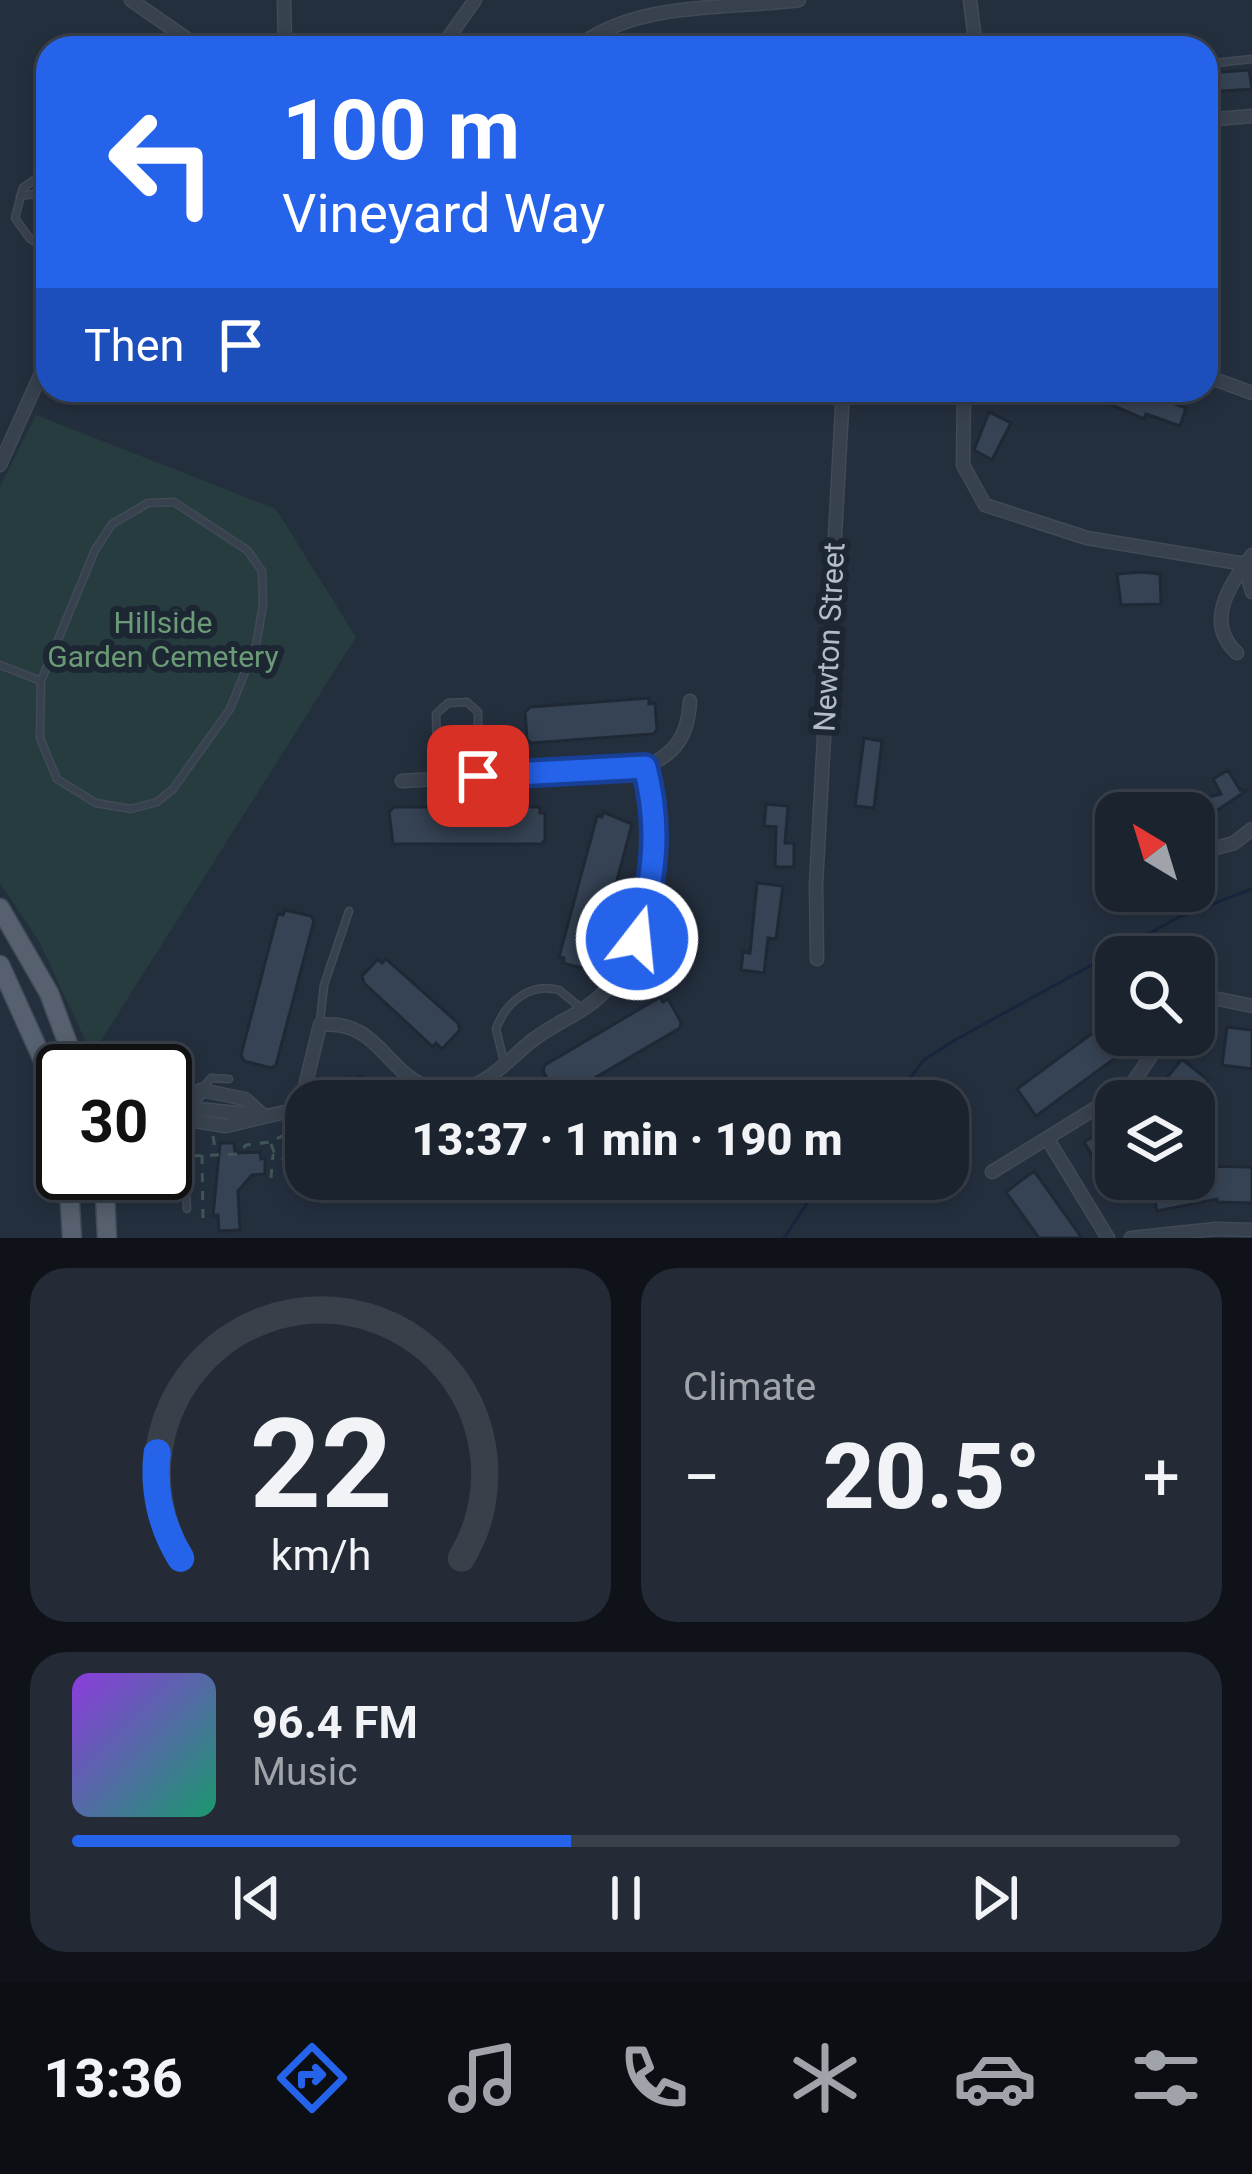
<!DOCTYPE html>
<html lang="en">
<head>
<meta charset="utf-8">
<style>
	:root { --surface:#1b232e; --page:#242b36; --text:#f1f3f6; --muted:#a0a4aa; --line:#39404a; --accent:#2563eb }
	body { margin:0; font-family:Roboto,sans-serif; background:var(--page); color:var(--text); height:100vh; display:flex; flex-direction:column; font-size:45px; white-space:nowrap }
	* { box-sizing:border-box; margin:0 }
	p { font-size:39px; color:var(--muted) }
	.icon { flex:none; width:66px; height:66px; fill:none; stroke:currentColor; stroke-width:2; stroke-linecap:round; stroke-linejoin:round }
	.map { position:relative; height:1238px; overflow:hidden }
	.details { display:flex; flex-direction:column; gap:30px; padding:30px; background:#0f1319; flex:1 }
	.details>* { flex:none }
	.banner { position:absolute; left:36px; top:36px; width:1182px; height:366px; border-radius:36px; box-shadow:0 6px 18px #0003,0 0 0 3px var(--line); background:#2563eb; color:#fff; overflow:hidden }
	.needle { width:78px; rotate:322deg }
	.buttons { position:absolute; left:1095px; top:792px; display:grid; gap:24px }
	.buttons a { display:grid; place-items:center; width:120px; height:120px; border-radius:24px; background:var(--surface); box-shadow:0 6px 18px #0003,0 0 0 3px var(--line); font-size:60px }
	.speed { position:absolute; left:36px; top:1044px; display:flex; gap:24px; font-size:60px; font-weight:700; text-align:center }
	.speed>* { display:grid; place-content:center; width:156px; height:156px; border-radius:50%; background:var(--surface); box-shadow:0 6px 18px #0003,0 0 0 3px var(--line); line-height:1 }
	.speed .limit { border:6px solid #111; border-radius:18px; background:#fff; color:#111 }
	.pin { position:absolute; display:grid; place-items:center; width:102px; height:102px; color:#fff; margin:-51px; border-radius:24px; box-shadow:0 6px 18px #0006 }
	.me { position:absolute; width:132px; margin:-66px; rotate:16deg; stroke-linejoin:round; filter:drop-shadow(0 0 9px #0008) }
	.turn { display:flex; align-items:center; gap:42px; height:252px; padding:0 48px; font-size:54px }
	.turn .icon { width:156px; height:156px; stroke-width:2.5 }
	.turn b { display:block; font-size:84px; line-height:102px }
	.then { display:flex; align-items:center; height:114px; padding:0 48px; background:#0003; gap:24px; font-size:45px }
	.big { font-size:90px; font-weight:800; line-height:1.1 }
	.details .widget { flex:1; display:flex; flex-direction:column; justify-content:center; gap:18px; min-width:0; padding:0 42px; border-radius:36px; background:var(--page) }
	.details .dial { align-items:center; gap:0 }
	.dial svg { height:312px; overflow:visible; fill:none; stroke:var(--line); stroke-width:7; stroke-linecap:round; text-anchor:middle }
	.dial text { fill:var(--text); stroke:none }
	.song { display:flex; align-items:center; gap:36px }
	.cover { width:144px; height:144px; border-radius:18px; background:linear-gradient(135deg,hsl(270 70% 55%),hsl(160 70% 35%)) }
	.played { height:12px; border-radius:6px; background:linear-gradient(90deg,var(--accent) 45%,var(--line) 45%) }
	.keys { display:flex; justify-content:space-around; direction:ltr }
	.heat { display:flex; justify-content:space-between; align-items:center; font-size:66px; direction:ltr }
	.details .tiles { flex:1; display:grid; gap:30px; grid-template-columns:1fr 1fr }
	.widget:last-child { grid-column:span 2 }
	.trip { position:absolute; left:285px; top:1080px; width:684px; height:120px; border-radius:36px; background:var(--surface); box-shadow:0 6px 18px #0003,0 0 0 3px var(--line); font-weight:800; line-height:120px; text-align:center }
	.tab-bar { display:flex; height:192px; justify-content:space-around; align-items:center; background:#0b0e12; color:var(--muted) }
	.tab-bar .icon { width:84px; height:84px }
	.tab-bar .selected { color:var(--accent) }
	.tab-bar b { font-size:54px; color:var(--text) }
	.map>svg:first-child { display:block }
	.green { fill:#263c3f }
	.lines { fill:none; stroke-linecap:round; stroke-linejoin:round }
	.stream { stroke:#17263c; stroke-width:3 }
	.building { fill:#364354; stroke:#1f2835; stroke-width:3 }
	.service-casing { stroke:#414a57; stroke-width:9 }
	.minor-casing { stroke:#414a57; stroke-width:15 }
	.primary-casing { stroke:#414a57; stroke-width:21 }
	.path { stroke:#3f5557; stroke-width:3; stroke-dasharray:9 9; stroke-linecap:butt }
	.service { stroke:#38414e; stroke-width:6 }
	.minor { stroke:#38414e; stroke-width:12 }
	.primary { stroke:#56606e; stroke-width:18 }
	.route-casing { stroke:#184099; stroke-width:30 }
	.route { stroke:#2563eb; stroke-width:21 }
	.labels { text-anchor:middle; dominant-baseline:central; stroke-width:12; stroke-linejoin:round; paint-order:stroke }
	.park-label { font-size:30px; fill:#6b9a76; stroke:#1d2633 }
	.street-label { font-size:30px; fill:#b4bcc9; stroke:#1d2633 }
</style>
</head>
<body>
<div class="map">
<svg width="1252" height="1238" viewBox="0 0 1252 1238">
	<rect width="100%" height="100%" fill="#242f3e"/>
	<path class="green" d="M36 415 276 509 356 637 92 1055 40 943 0 883V487Z"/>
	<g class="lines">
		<path class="stream" d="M892 1101 924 1060 955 1040 1181 916 1252 889
			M784 1238 823 1179"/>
	</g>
	<path class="building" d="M1249 70 1252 89 1209 92 1207 73Z
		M1077 390H1137L1186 408 1180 426 1146 414 1144 419Z
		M989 412 1011 423 992 460 974 450Z
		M1142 572 1160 574 1161 604 1121 605 1117 574Z
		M649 698V704L655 703 657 730 653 734 531 743 527 739 525 712 530 707Z
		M864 738 882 741 874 808 855 806Z
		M1228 770 1240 790H1247L1215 812 1194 817 1186 795 1199 792 1200 799 1221 794 1213 779Z
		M766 804 788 806 785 843H794V867H775L776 827 764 826Z
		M394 807H540V813H545V840L541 844H393L389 812Z
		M603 812 632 824 594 967 589 970 563 963 564 958 559 957 597 816 602 817Z
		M757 883 783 886 776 939 768 938 764 973 741 970 743 952 750 953Z
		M285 910 311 916 314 921 276 1065 271 1068 244 1061 241 1055 278 913 283 915Z
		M378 959 382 963 386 959 458 1023 460 1030 442 1049 436 1043 433 1047 364 983 362 976Z
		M660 997 663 1002 668 999 681 1022 680 1028 562 1097 557 1095 543 1071 545 1065Z
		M1227 1027 1252 1030V1069L1222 1065Z
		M1098 1029 1118 1056 1036 1116 1017 1089Z
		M1182 1059 1208 1080 1191 1101H1148Z
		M359 1076 399 1101 338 1097 351 1078 355 1081Z
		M1116 1123V1165L1103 1173 1084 1142Z
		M220 1143H234L235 1153 260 1152 261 1159 265 1158V1174L252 1175 238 1191 240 1230 219 1231 218 1215 213 1216Z
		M1194 1166 1252 1167V1203L1217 1202V1199L1157 1211 1151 1179H1194Z
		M1034 1171 1082 1238H1039L1006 1192Z"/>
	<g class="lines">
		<defs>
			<path id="service" d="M1206 64 1252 59
				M48 170 23 188 15 218 30 239 48 248
				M20 196 48 192
				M174 502 247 550 262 571 263 605 256 645 230 709 173 789 157 802 131 809 96 803 57 779 40 738 41 681 95 550 112 524 148 503Z
				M0 665 41 681
				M438 779 436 714 448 703 467 702 478 712V776
				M320 1022 324 985 349 911
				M504 1062 496 1029C506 1002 530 982 559 990L581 1008
				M202 1089 211 1078 229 1079
				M292 1113 306 1122
				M182 1119 187 1209"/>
			<path id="minor" d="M131 0 200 48
				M284 0 285 48
				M970 0 976 48
				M441 48 475 0
				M576 48C637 0 725 10 799 0
				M1206 120 1252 116
				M1206 376 1252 393
				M964 390 963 465 985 505 1087 538 1245 564
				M0 465 48 358
				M1245 565 1252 592
				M1237 653C1204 623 1229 585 1252 555
				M645 767C677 753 688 735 690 701
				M1194 854 1234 843 1252 829
				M817 959 816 884 843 390
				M1194 1001 1204 996 1252 1006
				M189 1108 257 1115
				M182 1119 201 1090 245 1099 264 1116
				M165 1123 182 1119 226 1126 289 1111 302 1099 320 1025C380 1018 386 1078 435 1089 476 1098 502 1066 529 1043 550 1025 578 1016 598 998 660 943 663 840 645 767L402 781
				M1047 1138 1108 1238
				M992 1172 1130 1087 1165 1035
				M1131 1238 1216 1229 1252 1230"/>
			<path id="primary" d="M0 908 49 993 78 1071
				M0 965 47 1069 63 1132
				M68 1173 72 1238
				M104 1173 107 1238"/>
		</defs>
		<use href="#service" class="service-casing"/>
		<use href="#minor" class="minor-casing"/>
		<use href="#primary" class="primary-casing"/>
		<path class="path" d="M213 1136 216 1155
			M271 1144 274 1152 302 1173
			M202 1155 203 1219
			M192 1156 238 1154 246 1145 270 1142 301 1127
			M271 1178 273 1154"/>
		<use href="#service" class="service"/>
		<use href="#minor" class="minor"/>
		<use href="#primary" class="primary"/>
	</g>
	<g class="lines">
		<defs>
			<path id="route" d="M478 776 645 767C661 829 654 878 637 939"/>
		</defs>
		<use href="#route" class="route-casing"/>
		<use href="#route" class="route"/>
	</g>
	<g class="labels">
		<g class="park-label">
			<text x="163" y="622">Hillside<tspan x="163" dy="34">Garden Cemetery</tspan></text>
		</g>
		<g class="street-label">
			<text transform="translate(829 637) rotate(-87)">Newton Street</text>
		</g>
	</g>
</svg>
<div class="buttons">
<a><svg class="needle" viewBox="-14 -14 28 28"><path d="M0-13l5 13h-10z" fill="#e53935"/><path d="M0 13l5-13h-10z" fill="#a0a4aa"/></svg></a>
<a><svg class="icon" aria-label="search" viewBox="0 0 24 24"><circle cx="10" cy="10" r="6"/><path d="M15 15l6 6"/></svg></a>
<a><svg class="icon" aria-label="layers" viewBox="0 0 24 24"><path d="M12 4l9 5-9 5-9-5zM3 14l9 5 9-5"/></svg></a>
</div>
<div class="speed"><div class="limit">30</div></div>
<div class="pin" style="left:478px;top:776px;background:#d93025"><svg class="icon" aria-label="arrive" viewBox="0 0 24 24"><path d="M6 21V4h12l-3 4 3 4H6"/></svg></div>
<svg class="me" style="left:637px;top:939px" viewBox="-20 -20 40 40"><circle r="17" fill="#2563eb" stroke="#fff" stroke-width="3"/><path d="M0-11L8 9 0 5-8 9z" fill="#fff"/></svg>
<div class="trip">13:37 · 1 min · 190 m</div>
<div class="banner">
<div class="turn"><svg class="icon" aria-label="left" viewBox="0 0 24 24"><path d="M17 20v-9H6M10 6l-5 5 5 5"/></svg><div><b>100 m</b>Vineyard Way</div></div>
<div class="then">Then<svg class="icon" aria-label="arrive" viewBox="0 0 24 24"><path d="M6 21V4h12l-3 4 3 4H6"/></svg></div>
</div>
</div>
<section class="details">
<div class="tiles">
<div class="widget dial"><svg viewBox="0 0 100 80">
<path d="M14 69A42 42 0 1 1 86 69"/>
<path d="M14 69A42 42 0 0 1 8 42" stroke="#2563eb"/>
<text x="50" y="56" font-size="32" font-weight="700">22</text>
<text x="50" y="72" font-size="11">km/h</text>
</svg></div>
<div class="widget"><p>Climate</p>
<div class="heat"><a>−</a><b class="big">20.5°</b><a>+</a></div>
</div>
<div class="widget">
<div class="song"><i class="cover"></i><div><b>96.4 FM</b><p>Music</p></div></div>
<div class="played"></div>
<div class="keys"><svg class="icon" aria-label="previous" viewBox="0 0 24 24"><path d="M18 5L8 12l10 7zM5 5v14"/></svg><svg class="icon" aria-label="pause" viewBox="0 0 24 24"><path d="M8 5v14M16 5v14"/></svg><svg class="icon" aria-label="next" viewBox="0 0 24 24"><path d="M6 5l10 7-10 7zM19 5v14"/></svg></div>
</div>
</div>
</section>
<nav class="tab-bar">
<b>13:36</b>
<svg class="icon selected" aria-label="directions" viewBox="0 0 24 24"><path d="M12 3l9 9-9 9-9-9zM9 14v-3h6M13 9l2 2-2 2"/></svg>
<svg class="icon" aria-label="music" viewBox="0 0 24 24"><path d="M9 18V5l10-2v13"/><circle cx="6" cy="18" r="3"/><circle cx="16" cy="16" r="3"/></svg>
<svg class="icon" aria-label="phone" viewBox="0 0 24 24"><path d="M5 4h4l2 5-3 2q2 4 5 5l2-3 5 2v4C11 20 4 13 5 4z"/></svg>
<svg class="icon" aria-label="climate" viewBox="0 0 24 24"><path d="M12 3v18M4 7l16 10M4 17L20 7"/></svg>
<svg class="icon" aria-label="car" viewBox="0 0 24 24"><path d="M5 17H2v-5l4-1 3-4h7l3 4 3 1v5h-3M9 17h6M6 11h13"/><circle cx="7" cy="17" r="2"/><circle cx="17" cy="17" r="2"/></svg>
<svg class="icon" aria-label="filters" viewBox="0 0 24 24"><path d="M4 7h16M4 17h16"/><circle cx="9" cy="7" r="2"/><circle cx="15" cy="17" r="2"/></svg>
</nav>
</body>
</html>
